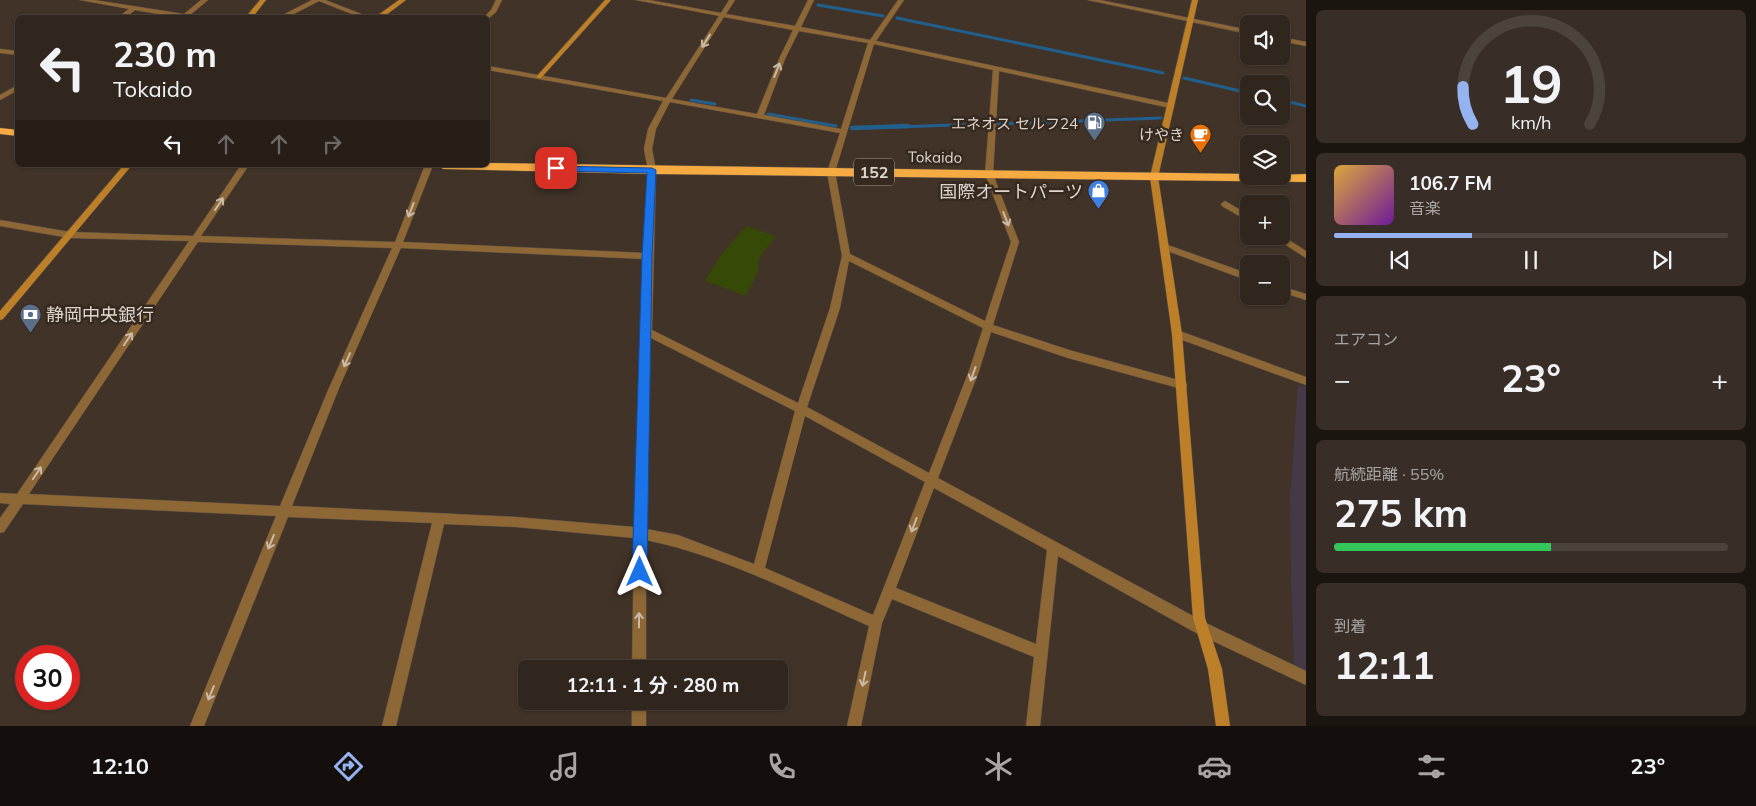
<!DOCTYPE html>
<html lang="ja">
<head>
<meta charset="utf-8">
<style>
	:root { --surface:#31261e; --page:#392e27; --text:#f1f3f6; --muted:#a8a5a4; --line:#4c433c; --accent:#95b2f1 }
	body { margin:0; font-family:Mulish,"Noto Sans JP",sans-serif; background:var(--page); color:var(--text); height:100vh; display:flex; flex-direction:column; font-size:19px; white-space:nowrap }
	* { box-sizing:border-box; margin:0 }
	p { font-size:16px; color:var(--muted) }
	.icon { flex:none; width:28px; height:28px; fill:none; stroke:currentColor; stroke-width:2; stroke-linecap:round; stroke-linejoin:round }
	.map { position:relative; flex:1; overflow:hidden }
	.panel { display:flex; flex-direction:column; gap:10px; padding:10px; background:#1b1510; width:450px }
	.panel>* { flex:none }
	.guide { position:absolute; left:15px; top:15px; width:475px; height:152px; border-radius:8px; box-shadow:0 1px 4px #0004,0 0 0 1px var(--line); background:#31261e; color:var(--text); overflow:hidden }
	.tools { position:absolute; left:1240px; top:15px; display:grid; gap:10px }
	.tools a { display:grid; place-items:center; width:50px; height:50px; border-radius:8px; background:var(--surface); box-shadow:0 1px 4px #0004,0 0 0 1px var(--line); font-size:25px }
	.speed { position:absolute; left:15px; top:645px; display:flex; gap:10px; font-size:25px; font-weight:700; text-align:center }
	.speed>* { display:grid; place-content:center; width:65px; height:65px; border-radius:50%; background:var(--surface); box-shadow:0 1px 4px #0004,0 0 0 1px var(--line); line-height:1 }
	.speed .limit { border:8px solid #d22; background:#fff; color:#111 }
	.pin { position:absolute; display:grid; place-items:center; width:42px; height:42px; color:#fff; margin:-21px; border-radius:10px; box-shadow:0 2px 8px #0006 }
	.me { position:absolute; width:55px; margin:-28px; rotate:0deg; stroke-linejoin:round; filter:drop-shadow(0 0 4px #0008) }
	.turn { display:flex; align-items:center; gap:18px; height:105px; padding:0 15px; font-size:22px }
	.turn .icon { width:65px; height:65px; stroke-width:2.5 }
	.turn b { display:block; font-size:35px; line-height:42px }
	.lanes { display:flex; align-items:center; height:48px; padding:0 15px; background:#0003; justify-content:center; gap:25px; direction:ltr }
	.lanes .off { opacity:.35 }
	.big { font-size:38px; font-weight:700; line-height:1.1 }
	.panel .tile { flex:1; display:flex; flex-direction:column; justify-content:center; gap:8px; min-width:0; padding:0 18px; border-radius:8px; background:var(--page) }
	.panel .dial { align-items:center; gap:0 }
	.dial svg { height:130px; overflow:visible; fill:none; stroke:var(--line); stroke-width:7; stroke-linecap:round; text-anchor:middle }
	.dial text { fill:var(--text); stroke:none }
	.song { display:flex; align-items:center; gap:15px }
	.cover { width:60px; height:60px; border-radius:8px; background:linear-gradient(135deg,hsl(40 70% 55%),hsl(280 70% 35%)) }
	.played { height:5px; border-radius:2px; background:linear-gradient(90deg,var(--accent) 35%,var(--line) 35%) }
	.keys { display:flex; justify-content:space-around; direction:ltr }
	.heat { display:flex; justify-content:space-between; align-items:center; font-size:28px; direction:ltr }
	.charge { height:8px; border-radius:4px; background:linear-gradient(90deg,#34c759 55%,var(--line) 0) }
	.trip { position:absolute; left:518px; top:660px; width:270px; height:50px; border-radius:8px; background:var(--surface); box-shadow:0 1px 4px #0004,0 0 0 1px var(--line); font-weight:700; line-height:50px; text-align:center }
	.dock { display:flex; height:80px; justify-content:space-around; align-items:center; background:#140f0c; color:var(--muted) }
	.dock .icon { width:35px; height:35px }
	.dock .on { color:var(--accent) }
	.dock b { font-size:22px; color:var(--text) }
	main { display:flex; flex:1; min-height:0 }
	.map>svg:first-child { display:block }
	.education { fill:#453847 }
	.green { fill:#374907 }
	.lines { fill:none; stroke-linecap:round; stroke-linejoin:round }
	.stream-far1 { stroke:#215f8d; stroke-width:3 }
	.stream { stroke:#215f8d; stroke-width:4.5 }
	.street-casing { stroke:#5d5046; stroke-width:1 }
	.secondary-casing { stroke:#5d5046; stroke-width:1 }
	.highway-casing { stroke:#5d5046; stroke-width:1 }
	.street { fill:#8d6735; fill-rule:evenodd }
	.secondary { fill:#bd8028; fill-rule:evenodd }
	.highway { fill:#f6ab42; fill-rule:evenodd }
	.oneway { stroke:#cabaa8 }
	.route { fill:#1a73e8; stroke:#114b97 }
	.labels { text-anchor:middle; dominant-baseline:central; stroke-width:5; stroke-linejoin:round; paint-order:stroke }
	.far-poi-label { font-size:15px; fill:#ded5ce; stroke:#36291e; text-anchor:end }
	.far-street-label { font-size:15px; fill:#ded5ce; stroke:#36291e }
	.shield { fill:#36291e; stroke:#aca199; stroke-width:1 }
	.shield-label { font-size:16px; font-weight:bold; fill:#ded5ce }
	.poi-label { font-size:18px; fill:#ded5ce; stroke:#36291e; text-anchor:end }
</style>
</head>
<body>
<main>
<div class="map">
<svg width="1306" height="726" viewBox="0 0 1306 726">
	<rect width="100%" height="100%" fill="#413328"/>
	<path class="education" d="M1298 385 1306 387V671L1294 665 1291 581 1290 496Z"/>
	<path class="green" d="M746 226 776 236 759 258 758 271 746 296 705 281 719 258Z"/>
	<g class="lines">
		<path class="stream-far1" d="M818 5 883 16
			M897 18 1163 73
			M1184 78 1249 93
			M691 100 715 104
			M1281 100 1306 106
			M768 114 836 126
			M998 124 1161 118
			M866 128 985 124"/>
		<path class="stream" d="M852 128 908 126"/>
		<defs>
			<path id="street" d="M80 0H94L184 14 201 0H208L190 15 198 18H181L135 10 125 18H117L129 9Z
				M312 0H325L372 18H362L319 1 286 18H277Z
				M496 0H502L496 12 488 19V18H483L491 10Z
				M636 0H649L721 13 729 0H735L726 14 795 26 808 0H814L801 27 870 40 898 0H904L876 41 1173 104 1174 106 1170 108 999 71 993 174 1019 242 993 325 1069 350 1182 381 1186 382 1187 385 1186 388 1182 389 1068 358 991 332 979 371 938 478 1208 624 1306 671V685L1198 634 1058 556 1040 726H1026L1034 657 892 599 882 623 861 726H847L869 626C796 594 724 556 646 540V669H632L634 538 516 527 444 524 396 726H382L432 523 288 517 204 726H190L276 516 23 504 4 532 0 533V518L10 504 0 503V493L17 494 189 241 70 238 0 226V220L70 232 193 236 241 165H249L201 236 395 242 425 165H433L403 242 645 253 648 170 644 149 648 129 663 101 488 70V66L666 98 719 16ZM724 17 793 30 779 59 757 114 672 99ZM799 31 868 43 841 129 764 115 785 59ZM874 44 993 70 985 174 1011 242 985 321 850 254 835 172ZM670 102 840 133 827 172 842 256 830 308 798 403 652 330 656 170 652 149 656 129ZM198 242 392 248 329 388 280 506 29 494ZM401 248 645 259 634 527 516 517 292 506 339 388ZM849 261 983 328 969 371 929 473 807 407 840 308ZM651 338 795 411 754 564 678 535 646 529ZM805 416 925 482 873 615 765 568ZM934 488 1047 550 1036 644 896 588Z
				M1088 0H1100L1249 30V34Z
				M1281 37 1306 42V46L1281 41Z
				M0 49 18 51V55L0 53Z
				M18 85V90L0 100V95Z
				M1225 201 1249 215V222L1222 206 1221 204Z
				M1281 235 1306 251V258L1272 236Z
				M1165 244 1249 274V281L1162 249 1161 247Z
				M1281 286 1306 294V300L1281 292Z
				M1177 330 1306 377V385L1174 337 1172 334 1174 331Z
				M632 701H646V726H632Z"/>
			<path id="secondary" d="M260 0H266L252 18H245Z
				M399 0H406L382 18H374Z
				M605 0H611L541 78H537V76Z
				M1192 0H1198L1158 177 1182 334 1205 618 1222 669 1230 726H1216L1208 669 1193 618 1172 334 1150 177Z
				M124 165H132L3 319 0 320V311Z"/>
			<path id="highway" d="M0 128 18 130V136L0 134Z
				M488 163 1249 174V176L1306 174V182L652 174 443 169 437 165H488Z"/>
		</defs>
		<use href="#street" class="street-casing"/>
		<use href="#secondary" class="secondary-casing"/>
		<use href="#highway" class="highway-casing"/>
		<use href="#street" class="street"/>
		<use href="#secondary" class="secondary"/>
		<use href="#highway" class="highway"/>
	</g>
	<defs><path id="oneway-shaft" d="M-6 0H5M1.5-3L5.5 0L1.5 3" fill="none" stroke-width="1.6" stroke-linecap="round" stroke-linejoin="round" transform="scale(1.25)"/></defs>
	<g class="oneway">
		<use href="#oneway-shaft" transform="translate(706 41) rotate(122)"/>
		<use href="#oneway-shaft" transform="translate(777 70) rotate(-69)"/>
		<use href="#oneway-shaft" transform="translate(219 204) rotate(-56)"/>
		<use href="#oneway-shaft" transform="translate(411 210) rotate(111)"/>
		<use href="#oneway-shaft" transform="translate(1006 219) rotate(69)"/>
		<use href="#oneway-shaft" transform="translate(128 339) rotate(-56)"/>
		<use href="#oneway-shaft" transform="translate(347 360) rotate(114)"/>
		<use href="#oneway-shaft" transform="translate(973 374) rotate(110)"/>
		<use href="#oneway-shaft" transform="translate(37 473) rotate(-56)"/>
		<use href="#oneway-shaft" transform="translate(914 525) rotate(111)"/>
		<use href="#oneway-shaft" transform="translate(271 542) rotate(112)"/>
		<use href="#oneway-shaft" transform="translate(639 620) rotate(-90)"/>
		<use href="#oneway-shaft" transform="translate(864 679) rotate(102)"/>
		<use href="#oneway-shaft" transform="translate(211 693) rotate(112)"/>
	</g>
	<path class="route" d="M553 166 652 168 656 170 652 256 647 572 644 577 640 579 635 577 632 572 642 256 647 173 556 171 553 170Z"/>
	<defs>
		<symbol id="fuel-pin" viewBox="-11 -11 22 30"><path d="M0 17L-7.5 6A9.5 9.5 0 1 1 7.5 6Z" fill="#5c6f8a" stroke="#36291e"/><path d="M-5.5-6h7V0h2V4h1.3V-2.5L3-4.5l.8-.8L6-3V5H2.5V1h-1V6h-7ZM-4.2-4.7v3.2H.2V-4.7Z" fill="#fff"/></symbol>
		<symbol id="cafe-pin" viewBox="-11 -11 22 30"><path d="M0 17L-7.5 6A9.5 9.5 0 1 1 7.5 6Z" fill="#e8710a" stroke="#36291e"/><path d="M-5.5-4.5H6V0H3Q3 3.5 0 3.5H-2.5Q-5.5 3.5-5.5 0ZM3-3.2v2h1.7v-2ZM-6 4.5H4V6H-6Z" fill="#fff"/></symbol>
		<symbol id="shop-pin" viewBox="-11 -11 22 30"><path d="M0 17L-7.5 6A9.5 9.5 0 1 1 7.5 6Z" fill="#3f7fe0" stroke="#36291e"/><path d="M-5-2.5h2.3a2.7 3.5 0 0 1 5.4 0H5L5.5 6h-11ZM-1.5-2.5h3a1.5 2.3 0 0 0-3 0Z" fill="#fff"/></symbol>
		<symbol id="bank-pin" viewBox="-11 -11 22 30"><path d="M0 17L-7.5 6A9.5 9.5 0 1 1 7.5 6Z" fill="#5c6f8a" stroke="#36291e"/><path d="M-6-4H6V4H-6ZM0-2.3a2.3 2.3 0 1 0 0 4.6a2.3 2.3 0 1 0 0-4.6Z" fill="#fff"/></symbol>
	</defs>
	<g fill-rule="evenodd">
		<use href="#fuel-pin" x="1082" y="110" width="25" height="34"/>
		<use href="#cafe-pin" x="1188" y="122" width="25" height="34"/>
		<use href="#shop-pin" x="1086" y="178" width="25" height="34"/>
		<use href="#bank-pin" x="18" y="302" width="25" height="34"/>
	</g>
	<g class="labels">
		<g class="far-poi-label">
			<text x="1078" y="123">エネオス セルフ24</text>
			<text x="1184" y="134">けやき</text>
		</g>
		<g class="far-street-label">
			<text transform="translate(935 157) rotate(1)">Tokaido</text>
		</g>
		<rect class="shield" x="854" y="158.5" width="40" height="27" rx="4"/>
		<g class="shield-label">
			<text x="874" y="172">152</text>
		</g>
		<g class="poi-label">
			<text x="1083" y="191">国際オートパーツ</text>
			<text x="46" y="314" text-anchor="start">静岡中央銀行</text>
		</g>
	</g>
</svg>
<div class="tools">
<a><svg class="icon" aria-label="sound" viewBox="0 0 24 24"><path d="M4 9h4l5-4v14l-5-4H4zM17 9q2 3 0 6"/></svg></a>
<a><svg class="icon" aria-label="search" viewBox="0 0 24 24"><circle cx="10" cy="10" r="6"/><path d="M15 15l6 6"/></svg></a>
<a><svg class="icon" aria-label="layers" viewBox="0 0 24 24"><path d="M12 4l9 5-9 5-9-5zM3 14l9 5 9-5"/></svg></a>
<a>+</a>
<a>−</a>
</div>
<div class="speed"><div class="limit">30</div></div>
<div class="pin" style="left:556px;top:168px;background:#d93025"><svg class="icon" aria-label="arrive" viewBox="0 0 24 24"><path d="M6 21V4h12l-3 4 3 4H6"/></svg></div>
<svg class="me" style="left:640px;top:572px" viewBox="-20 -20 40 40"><path d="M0-17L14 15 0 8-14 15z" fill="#1a73e8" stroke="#fff" stroke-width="4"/></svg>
<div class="trip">12:11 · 1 分 · 280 m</div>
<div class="guide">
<div class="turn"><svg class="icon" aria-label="left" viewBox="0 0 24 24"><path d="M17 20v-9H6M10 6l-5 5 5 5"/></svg><div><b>230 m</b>Tokaido</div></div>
<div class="lanes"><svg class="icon" aria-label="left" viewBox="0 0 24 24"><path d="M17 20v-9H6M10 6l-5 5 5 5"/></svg><svg class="icon off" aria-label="ahead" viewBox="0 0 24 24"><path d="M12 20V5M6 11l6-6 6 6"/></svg><svg class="icon off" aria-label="ahead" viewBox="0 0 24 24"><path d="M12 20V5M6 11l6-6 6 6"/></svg><svg class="icon off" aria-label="right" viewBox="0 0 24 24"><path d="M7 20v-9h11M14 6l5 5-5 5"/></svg></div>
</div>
</div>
<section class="panel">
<div class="tile dial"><svg viewBox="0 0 100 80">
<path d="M14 69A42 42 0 1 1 86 69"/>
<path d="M14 69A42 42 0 0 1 8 46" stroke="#95b2f1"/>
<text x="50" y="56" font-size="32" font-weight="700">19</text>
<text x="50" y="72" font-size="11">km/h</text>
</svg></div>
<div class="tile">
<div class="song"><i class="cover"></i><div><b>106.7 FM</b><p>音楽</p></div></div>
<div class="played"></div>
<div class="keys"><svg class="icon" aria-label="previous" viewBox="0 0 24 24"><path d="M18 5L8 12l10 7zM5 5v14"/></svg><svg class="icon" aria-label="pause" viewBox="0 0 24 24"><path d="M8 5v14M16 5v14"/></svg><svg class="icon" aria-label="next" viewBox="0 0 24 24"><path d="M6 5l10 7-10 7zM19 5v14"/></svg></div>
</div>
<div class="tile"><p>エアコン</p>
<div class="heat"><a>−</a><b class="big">23°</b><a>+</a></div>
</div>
<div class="tile"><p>航続距離 · 55%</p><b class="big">275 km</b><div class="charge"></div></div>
<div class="tile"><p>到着</p><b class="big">12:11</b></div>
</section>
</main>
<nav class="dock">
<b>12:10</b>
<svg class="icon on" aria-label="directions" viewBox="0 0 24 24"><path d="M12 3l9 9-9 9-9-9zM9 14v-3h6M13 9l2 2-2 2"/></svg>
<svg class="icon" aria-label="music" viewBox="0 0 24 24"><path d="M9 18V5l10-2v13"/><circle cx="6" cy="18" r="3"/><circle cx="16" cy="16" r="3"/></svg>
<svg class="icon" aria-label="phone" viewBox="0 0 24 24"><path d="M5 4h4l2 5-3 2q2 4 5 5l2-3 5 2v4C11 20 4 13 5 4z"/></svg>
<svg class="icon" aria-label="climate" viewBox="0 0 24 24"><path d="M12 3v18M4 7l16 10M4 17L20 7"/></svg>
<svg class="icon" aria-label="car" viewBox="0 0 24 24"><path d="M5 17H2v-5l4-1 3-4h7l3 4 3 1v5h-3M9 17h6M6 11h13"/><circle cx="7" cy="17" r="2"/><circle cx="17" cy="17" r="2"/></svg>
<svg class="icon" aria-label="filters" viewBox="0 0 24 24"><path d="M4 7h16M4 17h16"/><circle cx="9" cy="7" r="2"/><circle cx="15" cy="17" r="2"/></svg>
<b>23°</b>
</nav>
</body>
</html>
